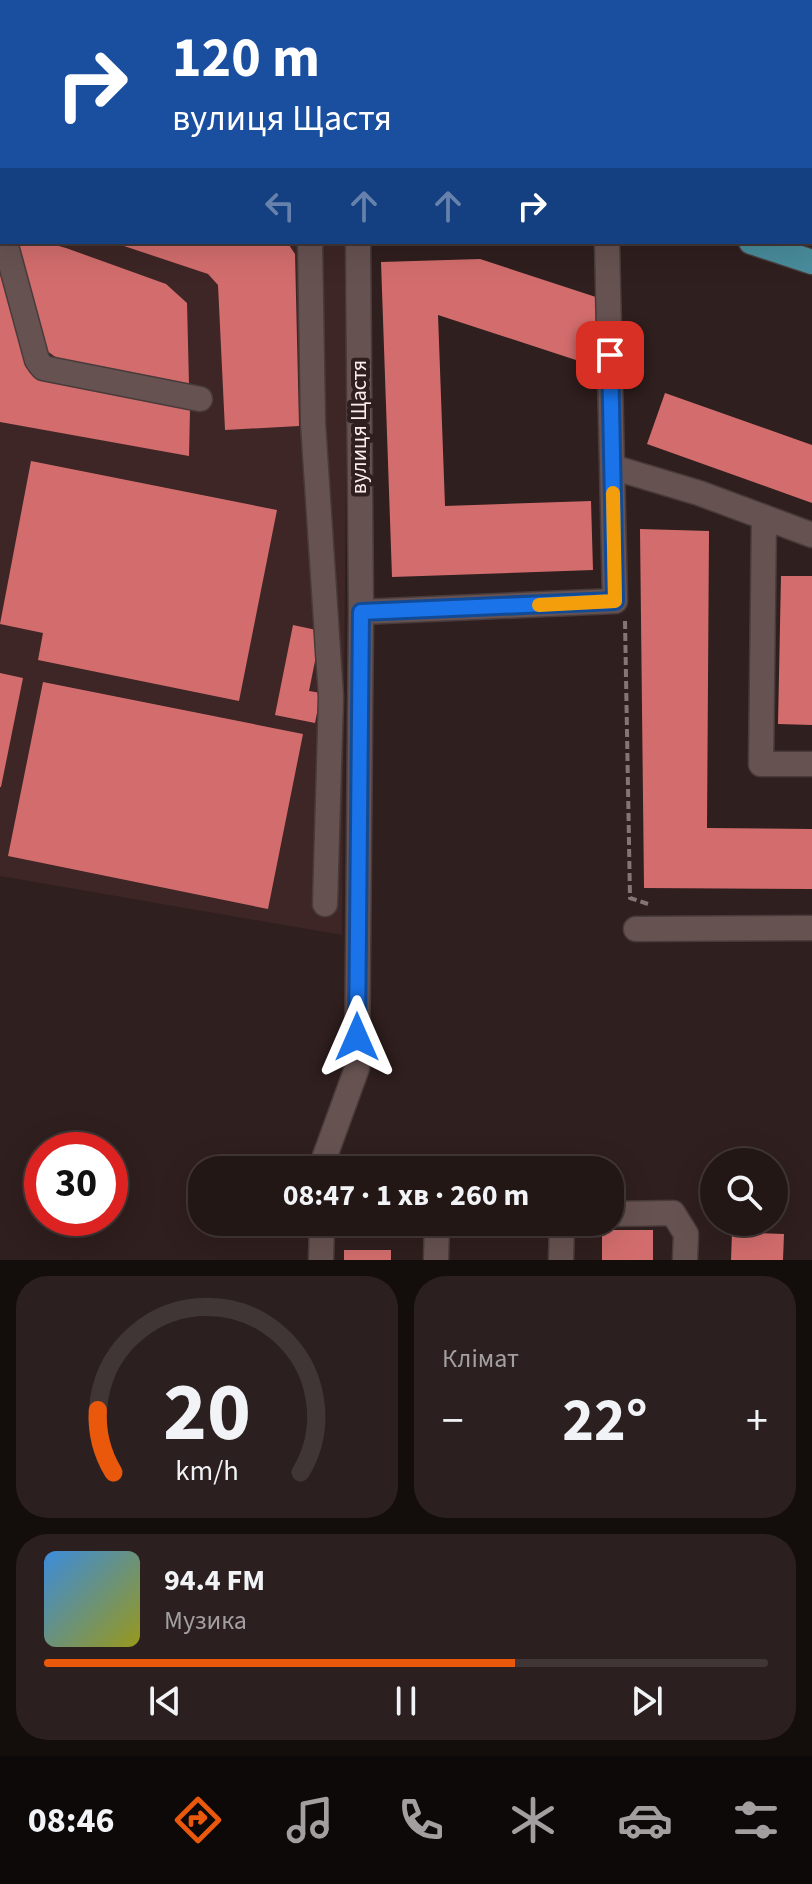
<!DOCTYPE html>
<html lang="uk">
<head>
<meta charset="utf-8">
<style>
	:root { --surface:#231716; --page:#2b201f; --text:#f1f3f6; --muted:#a39fa1; --line:#403635; --accent:#ea580c }
	body { margin:0; font-family:"Source Sans 3",sans-serif; background:var(--page); color:var(--text); height:100vh; display:flex; flex-direction:column; font-size:30px; white-space:nowrap }
	* { box-sizing:border-box; margin:0 }
	p { font-size:26px; color:var(--muted) }
	.icon { flex:none; width:44px; height:44px; fill:none; stroke:currentColor; stroke-width:2; stroke-linecap:round; stroke-linejoin:round }
	.map { position:relative; height:1260px; overflow:hidden }
	.drawer { display:flex; flex-direction:column; gap:16px; padding:16px; background:#130d0c; flex:1 }
	.drawer>* { flex:none }
	.hud { position:absolute; left:0px; top:0px; width:812px; height:244px; box-shadow:0 8px 32px #0002,0 0 0 2px var(--line); background:#1a4fa0; color:#fff; overflow:hidden }
	.buttons { position:absolute; left:700px; top:1148px; display:grid; gap:16px }
	.buttons a { display:grid; place-items:center; width:88px; height:88px; border-radius:50%; background:var(--surface); box-shadow:0 8px 32px #0002,0 0 0 2px var(--line); font-size:40px }
	.speed { position:absolute; left:24px; top:1132px; display:flex; gap:16px; font-size:40px; font-weight:700; text-align:center }
	.speed>* { display:grid; place-content:center; width:104px; height:104px; border-radius:50%; background:var(--surface); box-shadow:0 8px 32px #0002,0 0 0 2px var(--line); line-height:1 }
	.speed .limit { border:12px solid #d22; background:#fff; color:#111 }
	.pin { position:absolute; display:grid; place-items:center; width:68px; height:68px; color:#fff; margin:-34px; border-radius:16px; box-shadow:0 4px 12px #0006 }
	.me { position:absolute; width:88px; margin:-44px; rotate:0deg; stroke-linejoin:round; filter:drop-shadow(0 0 6px #0008) }
	.turn { display:flex; align-items:center; gap:28px; height:168px; padding:0 40px; font-size:36px }
	.turn .icon { width:104px; height:104px; stroke-width:2.5 }
	.turn b { display:block; font-size:56px; line-height:68px }
	.lanes { display:flex; align-items:center; height:76px; padding:0 40px; background:#0003; justify-content:center; gap:40px; direction:ltr }
	.lanes .off { opacity:.35 }
	.big { font-size:60px; font-weight:700; line-height:1.1 }
	.drawer .widget { flex:1; display:flex; flex-direction:column; justify-content:center; gap:12px; min-width:0; padding:0 28px; border-radius:32px; background:var(--page) }
	.drawer .dial { align-items:center; gap:0 }
	.dial svg { height:208px; overflow:visible; fill:none; stroke:var(--line); stroke-width:7; stroke-linecap:round; text-anchor:middle }
	.dial text { fill:var(--text); stroke:none }
	.song { display:flex; align-items:center; gap:24px }
	.cover { width:96px; height:96px; border-radius:12px; background:linear-gradient(135deg,hsl(210 70% 55%),hsl(60 70% 35%)) }
	.played { height:8px; border-radius:4px; background:linear-gradient(90deg,var(--accent) 65%,var(--line) 65%) }
	.keys { display:flex; justify-content:space-around; direction:ltr }
	.heat { display:flex; justify-content:space-between; align-items:center; font-size:44px; direction:ltr }
	.drawer .tiles { flex:1; display:grid; gap:16px; grid-template-columns:1fr 1fr }
	.widget:last-child { grid-column:span 2 }
	.trip { position:absolute; left:188px; top:1156px; width:436px; height:80px; border-radius:32px; background:var(--surface); box-shadow:0 8px 32px #0002,0 0 0 2px var(--line); font-weight:700; line-height:80px; text-align:center }
	.tab-bar { display:flex; height:128px; justify-content:space-around; align-items:center; background:#0e0909; color:var(--muted) }
	.tab-bar .icon { width:56px; height:56px }
	.tab-bar .current { color:var(--accent) }
	.tab-bar b { font-size:36px; color:var(--text) }
	.map>svg:first-child { display:block }
	.built { fill:#3d2625 }
	.building { fill:#d36d6d }
	.lines { fill:none; stroke-linecap:round; stroke-linejoin:round }
	.minor-casing { stroke:#493b3b; stroke-width:27 }
	.major-casing { stroke:#493b3b; stroke-width:27 }
	.path { stroke:#847675; stroke-width:4; stroke-dasharray:8 4; stroke-linecap:butt }
	.minor { stroke:#665251; stroke-width:24 }
	.major { stroke:#498c9b; stroke-width:24 }
	.route-casing { stroke:#114b97; stroke-width:20 }
	.route { stroke:#1a73e8; stroke-width:14 }
	.slow { stroke:#f59e0b; stroke-width:14 }
	.labels { text-anchor:middle; dominant-baseline:central; stroke-width:8; stroke-linejoin:round; paint-order:stroke }
	.street-label { font-size:22px; fill:#fbefee; stroke:#2f1f1e }
</style>
</head>
<body>
<div class="map">
<svg width="812" height="1260" viewBox="0 0 812 1260">
	<rect width="100%" height="100%" fill="#2f1f1e"/>
	<path class="built" d="M0 6 2 242H348L342 935 0 876Z"/>
	<path class="building" d="M14 242H44L66 248 166 284 187 303 189 385 61 361 43 348Z
		M112 242H287L295 254 299 426 225 430 218 285 208 274Z
		M0 258 29 372 38 380 190 409 189 456 0 422Z
		M480 259 605 300 585 363 438 315 445 506 591 501 593 570 392 577 381 262Z
		M665 393 812 445V503L647 444Z
		M31 461 277 510 239 701 38 660 43 633 0 624Z
		M640 529 709 531 707 828 812 829V889L644 888Z
		M781 576H812V725L778 724Z
		M293 625 321 631 309 691 321 693 315 723 275 715Z
		M0 673 23 678 1 787H0Z
		M43 682 303 734 268 909 8 856Z
		M602 1230H653V1260H602Z
		M732 1232 784 1234 783 1260H731Z
		M344 1250H391V1260H344Z"/>
	<g class="lines">
		<defs>
			<path id="minor" d="M9 0 10 2
				M590 2V0
				M0 154 2 149
				M5 242 37 360 43 368 200 399
				M310 242 313 423 331 697 325 904
				M612 467 699 493 812 535
				M764 517 761 764H812
				M361 612 615 601 607 242
				M636 929 812 928
				M325 1170V1156L357 1068 361 612 358 242
				M610 1214 673 1213 686 1234 685 1260
				M321 1260 322 1222
				M436 1260 437 1222
				M561 1260 562 1222"/>
			<path id="major" d="M46 0 51 2
				M751 242 812 262"/>
		</defs>
		<use href="#minor" class="minor-casing"/>
		<use href="#major" class="major-casing"/>
		<path class="path" d="M625 621 630 898 651 905"/>
		<use href="#minor" class="minor"/>
		<use href="#major" class="major"/>
	</g>
	<g class="lines">
		<defs>
			<path id="route" d="M357 1037 361 612 615 601 610 355"/>
		</defs>
		<use href="#route" class="route-casing"/>
		<use href="#route" class="route"/>
		<path class="slow" d="M539 605 615 601 613 493"/>
	</g>
	<g class="labels">
		<g class="street-label">
			<text transform="translate(359 427) rotate(-90)">вулиця Щастя</text>
		</g>
	</g>
</svg>
<div class="buttons">
<a><svg class="icon" aria-label="search" viewBox="0 0 24 24"><circle cx="10" cy="10" r="6"/><path d="M15 15l6 6"/></svg></a>
</div>
<div class="speed"><div class="limit">30</div></div>
<div class="pin" style="left:610px;top:355px;background:#d93025"><svg class="icon" aria-label="arrive" viewBox="0 0 24 24"><path d="M6 21V4h12l-3 4 3 4H6"/></svg></div>
<svg class="me" style="left:357px;top:1037px" viewBox="-20 -20 40 40"><path d="M0-17L14 15 0 8-14 15z" fill="#1a73e8" stroke="#fff" stroke-width="4"/></svg>
<div class="trip">08:47 · 1 хв · 260 m</div>
<div class="hud">
<div class="turn"><svg class="icon" aria-label="right" viewBox="0 0 24 24"><path d="M7 20v-9h11M14 6l5 5-5 5"/></svg><div><b>120 m</b>вулиця Щастя</div></div>
<div class="lanes"><svg class="icon off" aria-label="left" viewBox="0 0 24 24"><path d="M17 20v-9H6M10 6l-5 5 5 5"/></svg><svg class="icon off" aria-label="ahead" viewBox="0 0 24 24"><path d="M12 20V5M6 11l6-6 6 6"/></svg><svg class="icon off" aria-label="ahead" viewBox="0 0 24 24"><path d="M12 20V5M6 11l6-6 6 6"/></svg><svg class="icon" aria-label="right" viewBox="0 0 24 24"><path d="M7 20v-9h11M14 6l5 5-5 5"/></svg></div>
</div>
</div>
<section class="drawer">
<div class="tiles">
<div class="widget dial"><svg viewBox="0 0 100 80">
<path d="M14 69A42 42 0 1 1 86 69"/>
<path d="M14 69A42 42 0 0 1 8 45" stroke="#ea580c"/>
<text x="50" y="56" font-size="32" font-weight="700">20</text>
<text x="50" y="72" font-size="11">km/h</text>
</svg></div>
<div class="widget"><p>Клімат</p>
<div class="heat"><a>−</a><b class="big">22°</b><a>+</a></div>
</div>
<div class="widget">
<div class="song"><i class="cover"></i><div><b>94.4 FM</b><p>Музика</p></div></div>
<div class="played"></div>
<div class="keys"><svg class="icon" aria-label="previous" viewBox="0 0 24 24"><path d="M18 5L8 12l10 7zM5 5v14"/></svg><svg class="icon" aria-label="pause" viewBox="0 0 24 24"><path d="M8 5v14M16 5v14"/></svg><svg class="icon" aria-label="next" viewBox="0 0 24 24"><path d="M6 5l10 7-10 7zM19 5v14"/></svg></div>
</div>
</div>
</section>
<nav class="tab-bar">
<b>08:46</b>
<svg class="icon current" aria-label="directions" viewBox="0 0 24 24"><path d="M12 3l9 9-9 9-9-9zM9 14v-3h6M13 9l2 2-2 2"/></svg>
<svg class="icon" aria-label="music" viewBox="0 0 24 24"><path d="M9 18V5l10-2v13"/><circle cx="6" cy="18" r="3"/><circle cx="16" cy="16" r="3"/></svg>
<svg class="icon" aria-label="phone" viewBox="0 0 24 24"><path d="M5 4h4l2 5-3 2q2 4 5 5l2-3 5 2v4C11 20 4 13 5 4z"/></svg>
<svg class="icon" aria-label="climate" viewBox="0 0 24 24"><path d="M12 3v18M4 7l16 10M4 17L20 7"/></svg>
<svg class="icon" aria-label="car" viewBox="0 0 24 24"><path d="M5 17H2v-5l4-1 3-4h7l3 4 3 1v5h-3M9 17h6M6 11h13"/><circle cx="7" cy="17" r="2"/><circle cx="17" cy="17" r="2"/></svg>
<svg class="icon" aria-label="filters" viewBox="0 0 24 24"><path d="M4 7h16M4 17h16"/><circle cx="9" cy="7" r="2"/><circle cx="15" cy="17" r="2"/></svg>
</nav>
</body>
</html>
